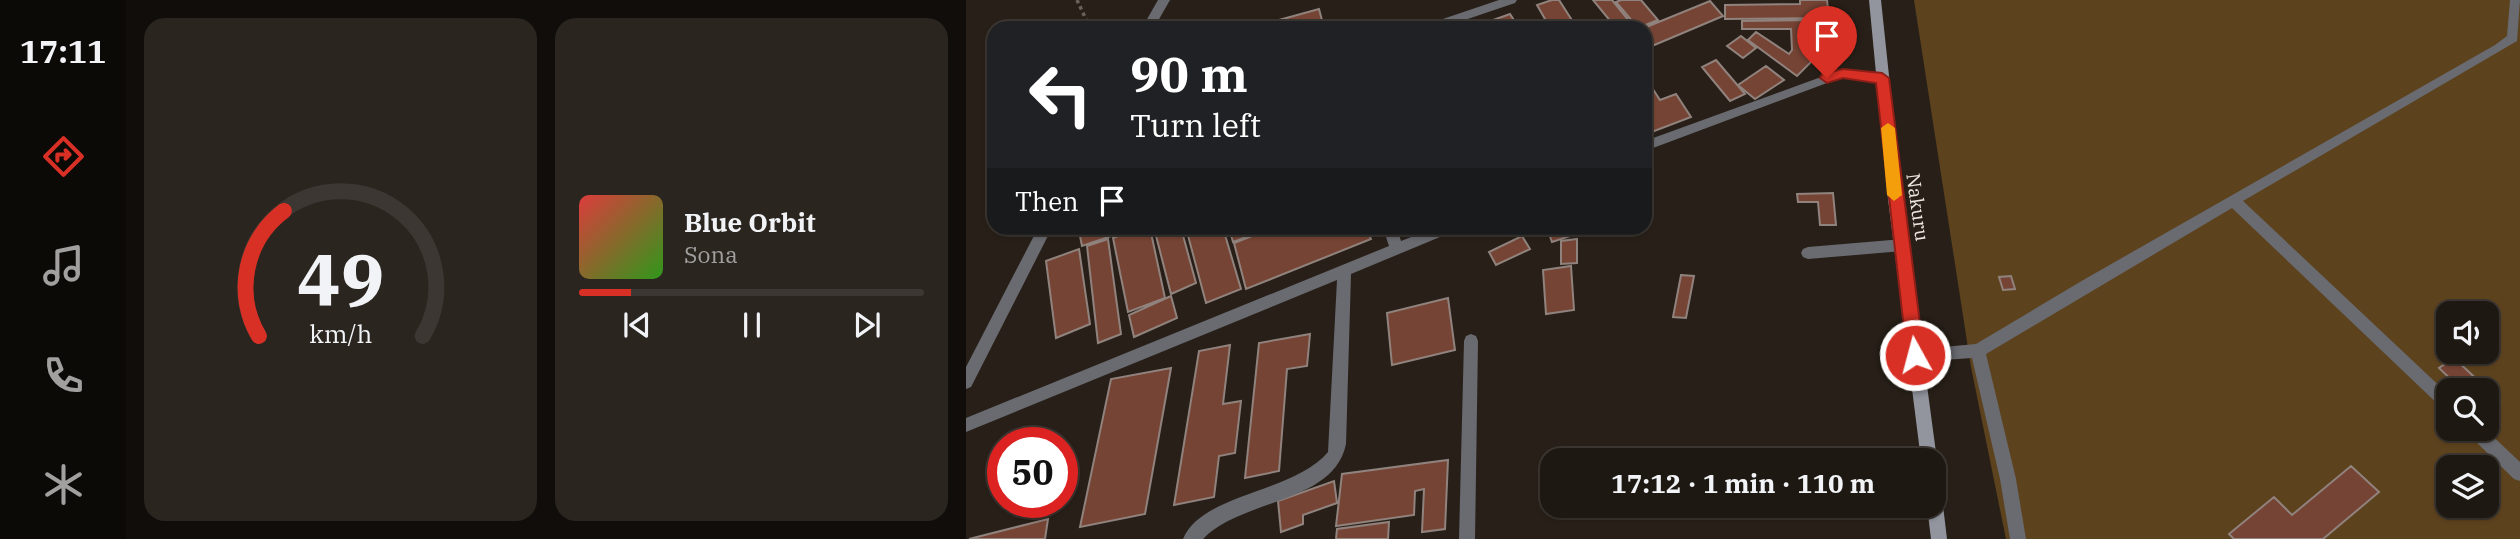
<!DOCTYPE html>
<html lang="en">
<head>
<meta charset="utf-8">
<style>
	:root { --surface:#1e1812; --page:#2b2520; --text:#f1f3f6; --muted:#a1a09f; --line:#3c3732; --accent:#d93025 }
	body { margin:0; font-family:"IBM Plex Serif",serif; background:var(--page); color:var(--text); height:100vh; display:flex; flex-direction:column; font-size:26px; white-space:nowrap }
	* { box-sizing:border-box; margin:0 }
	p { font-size:23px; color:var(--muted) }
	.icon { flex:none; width:38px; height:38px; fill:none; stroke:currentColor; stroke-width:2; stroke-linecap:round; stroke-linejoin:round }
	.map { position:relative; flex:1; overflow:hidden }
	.drawer { display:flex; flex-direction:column; gap:18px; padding:18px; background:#100d0a; width:840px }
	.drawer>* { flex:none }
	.banner { position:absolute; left:21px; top:21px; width:665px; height:214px; border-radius:21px; box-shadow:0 2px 5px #0004,0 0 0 2px var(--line); background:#202124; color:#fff; overflow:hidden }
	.tools { position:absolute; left:1470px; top:301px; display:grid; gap:14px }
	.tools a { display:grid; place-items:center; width:63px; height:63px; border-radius:14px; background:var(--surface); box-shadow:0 2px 5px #0004,0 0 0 2px var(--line); font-size:35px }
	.speed { position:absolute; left:21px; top:427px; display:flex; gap:14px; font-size:35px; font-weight:700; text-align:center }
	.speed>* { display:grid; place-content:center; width:91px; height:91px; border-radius:50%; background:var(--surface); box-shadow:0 2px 5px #0004,0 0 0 2px var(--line); line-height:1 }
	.speed .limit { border:10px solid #d22; background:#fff; color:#111 }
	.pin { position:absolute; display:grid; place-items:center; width:60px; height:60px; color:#fff; margin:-72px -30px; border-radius:50% 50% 50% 0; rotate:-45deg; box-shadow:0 0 7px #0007 }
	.pin .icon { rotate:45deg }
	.me { position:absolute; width:77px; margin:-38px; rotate:353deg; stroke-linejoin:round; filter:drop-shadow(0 0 5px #0008) }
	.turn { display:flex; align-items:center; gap:24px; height:147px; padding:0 28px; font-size:32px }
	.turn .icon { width:91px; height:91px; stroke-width:2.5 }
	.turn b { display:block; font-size:49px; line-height:60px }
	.then { display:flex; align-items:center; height:66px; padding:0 28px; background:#0003; gap:14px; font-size:26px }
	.drawer .tile { flex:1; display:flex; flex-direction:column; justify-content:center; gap:10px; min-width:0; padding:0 24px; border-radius:21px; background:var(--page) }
	.drawer .dial { align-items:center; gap:0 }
	.dial svg { height:182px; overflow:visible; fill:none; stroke:var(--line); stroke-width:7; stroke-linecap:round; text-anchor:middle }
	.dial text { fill:var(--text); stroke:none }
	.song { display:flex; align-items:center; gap:21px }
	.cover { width:84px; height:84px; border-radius:10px; background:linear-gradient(135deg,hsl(0 70% 55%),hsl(110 70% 35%)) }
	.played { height:7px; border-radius:4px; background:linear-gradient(90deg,var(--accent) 15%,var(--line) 15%) }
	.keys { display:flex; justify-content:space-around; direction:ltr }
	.drawer .tiles { flex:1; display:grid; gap:18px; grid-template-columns:repeat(2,1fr) }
	.trip { position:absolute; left:574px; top:448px; width:406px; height:70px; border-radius:21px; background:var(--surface); box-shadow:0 2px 5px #0004,0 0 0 2px var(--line); font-weight:700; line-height:70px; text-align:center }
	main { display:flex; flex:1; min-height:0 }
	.tabs { display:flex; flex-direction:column; width:126px; justify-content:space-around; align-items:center; background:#0c0a07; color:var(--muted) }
	.tabs .icon { width:49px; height:49px }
	.tabs .selected { color:var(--accent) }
	.tabs b { font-size:32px; color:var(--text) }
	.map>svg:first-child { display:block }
	.green { fill:#5d421e; fill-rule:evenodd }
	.building { fill:#764434; stroke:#90827d; stroke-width:2 }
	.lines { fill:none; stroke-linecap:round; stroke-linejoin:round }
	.path { stroke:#69625b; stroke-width:3.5; stroke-dasharray:3.5 3.5; stroke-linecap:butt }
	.service { fill:#696b71; fill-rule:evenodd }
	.minor { fill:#696b71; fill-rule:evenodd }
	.secondary { fill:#92959e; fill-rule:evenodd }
	.route { fill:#d93025; stroke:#8d1f18; stroke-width:2 }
	.slow { fill:#f59e0b }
	.labels { text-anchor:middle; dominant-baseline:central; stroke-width:7; stroke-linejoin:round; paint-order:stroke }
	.street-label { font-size:19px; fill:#ece7e1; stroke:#282018 }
</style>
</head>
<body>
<main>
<nav class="tabs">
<b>17:11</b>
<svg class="icon selected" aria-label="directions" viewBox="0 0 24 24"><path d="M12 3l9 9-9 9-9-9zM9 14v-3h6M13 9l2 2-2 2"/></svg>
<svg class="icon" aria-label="music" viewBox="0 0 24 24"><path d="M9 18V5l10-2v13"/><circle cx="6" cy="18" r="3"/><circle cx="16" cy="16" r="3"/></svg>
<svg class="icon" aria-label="phone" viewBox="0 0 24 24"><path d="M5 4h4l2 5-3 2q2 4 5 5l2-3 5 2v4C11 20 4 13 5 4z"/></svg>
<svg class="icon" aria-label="climate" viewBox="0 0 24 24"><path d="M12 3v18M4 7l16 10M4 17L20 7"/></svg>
</nav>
<section class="drawer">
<div class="tiles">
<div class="tile dial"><svg viewBox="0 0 100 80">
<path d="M14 69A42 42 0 1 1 86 69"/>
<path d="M14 69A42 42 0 0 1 25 14" stroke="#d93025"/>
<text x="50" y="56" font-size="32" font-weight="700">49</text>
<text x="50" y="72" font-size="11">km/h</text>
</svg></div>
<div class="tile">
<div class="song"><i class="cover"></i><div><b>Blue Orbit</b><p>Sona</p></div></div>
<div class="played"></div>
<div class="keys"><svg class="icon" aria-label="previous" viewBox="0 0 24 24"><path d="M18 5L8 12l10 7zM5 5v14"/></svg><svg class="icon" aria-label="pause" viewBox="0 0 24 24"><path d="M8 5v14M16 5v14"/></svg><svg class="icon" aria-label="next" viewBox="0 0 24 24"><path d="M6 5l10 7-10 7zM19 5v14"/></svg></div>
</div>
</div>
</section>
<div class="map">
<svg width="1554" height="539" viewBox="0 0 1554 539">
	<rect width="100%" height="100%" fill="#282018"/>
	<path class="green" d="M948 0H1554V539H1040L1005 367ZM1482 313H1521V352H1482ZM1482 390H1521V429H1482ZM1482 467H1521V506H1482Z"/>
	<path class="building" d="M586 0H593L611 28H579L583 26 571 5Z
		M627 0H646L669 28H650Z
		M655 0H675L692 20 672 28 650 2Z
		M834 0H861L863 18 759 19V5L834 4Z
		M744 1 757 16 686 46 679 37 678 28Z
		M353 9 357 24 344 28H315L313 20Z
		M544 14 553 28H532L527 20Z
		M852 20 855 52 831 76 782 40 790 32 823 54 826 50 825 29H776V21Z
		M775 36 790 48 777 58 761 46Z
		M750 60 779 94 764 101 736 67Z
		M800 66 818 80 789 99 772 85Z
		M679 77 694 100 710 94 725 117 683 133 679 127Z
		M867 193 870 225H854L852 202H832L831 194Z
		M121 228H169L116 246 114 236 121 233Z
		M174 228H184L199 298 162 312 147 238Z
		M188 228H215L230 283 205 294Z
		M220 228H257L275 289 240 303Z
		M263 228H304L267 242Z
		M307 228H400L405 239 280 289 268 243Z
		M581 228H615L616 232 586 242Z
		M556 236 564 249 530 265 523 252Z
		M142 239 155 334 132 343 121 246Z
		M611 239V263L595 264V241Z
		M113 249 124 324 90 338 80 261Z
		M605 266 608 310 580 314 577 270Z
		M715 275 728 276 720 318 707 317Z
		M1045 276 1049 289 1037 290 1033 277Z
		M205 296 211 318 168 337 163 315Z
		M482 298 489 350 426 365 421 313Z
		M344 334 341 366 321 369 313 471 279 478 293 343Z
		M264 345 257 404 275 401 269 453 253 456 248 497 208 505 233 351Z
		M1488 358 1534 401 1521 410V390H1496L1473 368Z
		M205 368 179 514 114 527 145 379Z
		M482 460 479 529 456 532 458 489 449 491 448 515 370 526 376 474Z
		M1385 466 1413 492 1357 539H1268L1263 534 1308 497 1326 515Z
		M368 481 371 503 337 515V524L315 532 312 501Z
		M82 519 79 539H3Z
		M423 522 422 539H370L371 529Z"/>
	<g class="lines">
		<path class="path" d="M111 0 124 28"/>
		<path class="service" d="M937 239 942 241 944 245 942 249 937 251 842 259 837 257 835 253 837 249 842 247Z"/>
		<path class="minor" d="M192 0H204L188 28H176Z
			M533 0H551L549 3 475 28H457L459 25Z
			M1544 0H1554L1551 41 1277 201 1482 394V411L1477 409 1266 208 1020 354 1050 479 1060 539H1044L1034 479 1006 358 949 362 944 360 942 355 944 350 1010 344 1119 279 1529 45 1541 36Z
			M877 69 917 74 923 78 917 82 877 77 679 151V141Z
			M72 228H86L5 387 0 389V367Z
			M417 228H431L435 241 468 228H488L486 232 385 274 380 444C368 504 274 499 237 539H217C236 493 328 493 362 452L371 280 0 432V418L423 246Z
			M505 334 510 336 512 341 509 539H493L498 341 500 336Z
			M1500 429H1519L1554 462V481L1548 479 1502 434Z"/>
		<path class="secondary" d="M903 0H915L936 199 971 460 968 466V460H955L922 199Z
			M968 489 974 491 976 497 981 539H965L961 506H968Z"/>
	</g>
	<path class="route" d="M877 69 916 73 923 78 958 355 955 361 949 363 943 361 941 355 910 83 877 78 861 83 854 78 856 74Z"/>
	<path class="slow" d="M922 123 929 128 936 195 928 201 921 195 915 128Z"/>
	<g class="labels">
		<g class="street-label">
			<text transform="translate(952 207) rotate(82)">Nakuru</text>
		</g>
	</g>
</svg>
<div class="tools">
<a><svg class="icon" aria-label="sound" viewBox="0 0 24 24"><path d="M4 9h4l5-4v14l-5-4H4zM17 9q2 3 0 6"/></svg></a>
<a><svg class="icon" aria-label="search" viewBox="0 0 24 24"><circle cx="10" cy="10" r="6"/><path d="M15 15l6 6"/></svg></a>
<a><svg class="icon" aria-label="layers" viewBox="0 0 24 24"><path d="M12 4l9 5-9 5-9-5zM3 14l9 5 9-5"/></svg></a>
</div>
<div class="speed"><div class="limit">50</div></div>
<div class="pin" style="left:861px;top:78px;background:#d93025"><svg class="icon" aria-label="arrive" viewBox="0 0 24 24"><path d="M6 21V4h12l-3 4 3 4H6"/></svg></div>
<svg class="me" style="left:949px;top:355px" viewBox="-20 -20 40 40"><circle r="17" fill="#d93025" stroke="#fff" stroke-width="3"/><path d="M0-11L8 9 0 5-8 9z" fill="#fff"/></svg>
<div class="trip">17:12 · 1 min · 110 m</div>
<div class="banner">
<div class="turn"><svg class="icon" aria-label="left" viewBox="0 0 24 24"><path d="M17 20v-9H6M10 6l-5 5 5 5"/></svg><div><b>90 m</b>Turn left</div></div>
<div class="then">Then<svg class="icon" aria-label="arrive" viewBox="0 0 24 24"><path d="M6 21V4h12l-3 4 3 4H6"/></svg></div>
</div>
</div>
</main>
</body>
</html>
